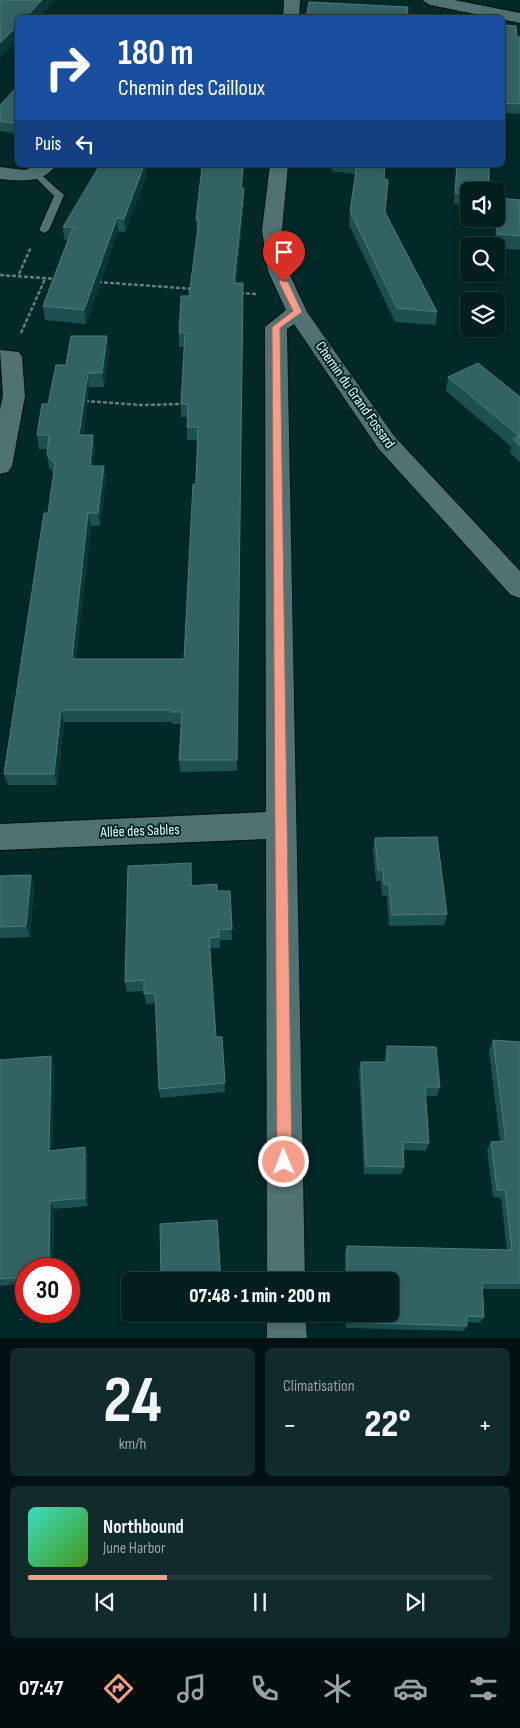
<!DOCTYPE html>
<html lang="fr">
<head>
<meta charset="utf-8">
<style>
	:root { --surface:#021e1d; --page:#102b2a; --text:#f1f3f6; --muted:#96a2a4; --line:#233c3b; --accent:#f49e8a }
	body { margin:0; font-family:"Sofia Sans Condensed",sans-serif; background:var(--page); color:var(--text); height:100vh; display:flex; flex-direction:column; font-size:19px; white-space:nowrap }
	* { box-sizing:border-box; margin:0 }
	p { font-size:16px; color:var(--muted) }
	.icon { flex:none; width:28px; height:28px; fill:none; stroke:currentColor; stroke-width:2; stroke-linecap:round; stroke-linejoin:round }
	.map { position:relative; height:1338px; overflow:hidden }
	.sheet { display:flex; flex-direction:column; gap:10px; padding:10px; background:#011010; flex:1 }
	.sheet>* { flex:none }
	.top-card { position:absolute; left:15px; top:15px; width:490px; height:152px; border-radius:8px; box-shadow:0 2px 8px #0003,0 0 0 1px var(--line); background:#1a4fa0; color:#fff; overflow:hidden }
	.buttons { position:absolute; left:460px; top:182px; display:grid; gap:10px }
	.buttons a { display:grid; place-items:center; width:45px; height:45px; border-radius:8px; background:var(--surface); box-shadow:0 2px 8px #0003,0 0 0 1px var(--line); font-size:25px }
	.speed { position:absolute; left:15px; top:1258px; display:flex; gap:10px; font-size:25px; font-weight:700; text-align:center }
	.speed>* { display:grid; place-content:center; width:65px; height:65px; border-radius:50%; background:var(--surface); box-shadow:0 2px 8px #0003,0 0 0 1px var(--line); line-height:1 }
	.speed .limit { border:8px solid #d22; background:#fff; color:#111 }
	.pin { position:absolute; display:grid; place-items:center; width:42px; height:42px; color:#fff; margin:-51px -21px; border-radius:50% 50% 50% 0; rotate:-45deg; box-shadow:0 0 5px #0007 }
	.pin .icon { rotate:45deg }
	.me { position:absolute; width:55px; margin:-28px; rotate:359deg; stroke-linejoin:round; filter:drop-shadow(0 0 4px #0008) }
	.turn { display:flex; align-items:center; gap:18px; height:105px; padding:0 20px; font-size:22px }
	.turn .icon { width:65px; height:65px; stroke-width:2.5 }
	.turn b { display:block; font-size:35px; line-height:42px }
	.then { display:flex; align-items:center; height:48px; padding:0 20px; background:#0003; gap:10px; font-size:19px }
	.big { font-size:38px; font-weight:800; line-height:1.1 }
	.sheet .tile { flex:1; display:flex; flex-direction:column; justify-content:center; gap:8px; min-width:0; padding:0 18px; border-radius:8px; background:var(--page) }
	.sheet .dial { align-items:center; gap:0 }
	.dial b { font-size:65px; line-height:1 }
	.song { display:flex; align-items:center; gap:15px }
	.cover { width:60px; height:60px; border-radius:8px; background:linear-gradient(135deg,hsl(170 70% 55%),hsl(100 70% 35%)) }
	.played { height:5px; border-radius:2px; background:linear-gradient(90deg,var(--accent) 30%,var(--line) 30%) }
	.keys { display:flex; justify-content:space-around; direction:ltr }
	.heat { display:flex; justify-content:space-between; align-items:center; font-size:28px; direction:ltr }
	.sheet .tiles { flex:1; display:grid; gap:10px; grid-template-columns:1fr 1fr }
	.tile:last-child { grid-column:span 2 }
	.trip { position:absolute; left:121px; top:1272px; width:278px; height:50px; border-radius:8px; background:var(--surface); box-shadow:0 2px 8px #0003,0 0 0 1px var(--line); font-weight:800; line-height:50px; text-align:center }
	.menu { display:flex; height:80px; justify-content:space-around; align-items:center; background:#010c0c; color:var(--muted) }
	.menu .icon { width:35px; height:35px }
	.menu .active { color:var(--accent) }
	.menu b { font-size:22px; color:var(--text) }
	.map>svg:first-child { display:block }
	.lines { fill:none; stroke-linecap:round; stroke-linejoin:round }
	.lane-casing { stroke:#000f0f; stroke-width:3 }
	.street-casing { stroke:#000f0f; stroke-width:2 }
	.path { stroke:#62807f; stroke-width:2.5; stroke-dasharray:4 2; stroke-linecap:butt }
	.lane { fill:#4f7372; fill-rule:evenodd }
	.street { fill:#4f7372; fill-rule:evenodd }
	.wall { fill:#1d5050 }
	.shaded-wall { fill:#093838 }
	.building { fill:#336262; stroke:#4f7a7a }
	.route { fill:#f49e8a; stroke:#9f675a }
	.labels { text-anchor:middle; dominant-baseline:central; stroke-width:4; stroke-linejoin:round; paint-order:stroke }
	.street-label { font-size:15px; fill:#e6faf9; stroke:#022827 }
</style>
</head>
<body>
<div class="map">
<svg width="520" height="1338" viewBox="0 0 520 1338">
	<rect width="100%" height="100%" fill="#022827"/>
	<g class="lines">
		<defs>
			<path id="lane" d="M36 170 64 195 49 230 44 233 39 230 54 196 31 173Z"/>
			<path id="street" d="M284 0H300L299 18H283Z
				M422 0H454L520 13V23L430 5Z
				M37 165H56C43 184 21 181 0 179V167L25 170Z
				M270 165H288L282 230 288 271 307 312 394 436 520 571V598L511 595 378 448 294 324 287 329 305 1281H267L266 839 0 850V824L266 812 265 327 286 310 268 271 262 230Z
				M0 350 19 352 22 357 25 396 12 466 8 472 0 474V409L3 396Z
				M267 1314H305L307 1338H267Z"/>
		</defs>
		<use href="#lane" class="lane-casing"/>
		<use href="#street" class="street-casing"/>
		<path class="path" d="M19 274 31 247
			M0 275 57 279
			M98 282 194 289
			M240 293 256 294
			M21 333 45 279
			M85 401 142 405 184 404"/>
		<use href="#lane" class="lane"/>
		<use href="#street" class="street"/>
	</g>
	<path class="wall" d="M502 25 517 37H520V114L502 113Z
		M18 86V134L0 131V105Z
		M145 165 146 177 125 232 118 231 86 324 45 320 43 306 68 240H64L63 227Z
		M209 165H245L242 188 244 201 236 283 237 771 180 772 179 760 181 724H172V722H64L57 785H8L4 774 54 473 49 468 47 455 48 449H39L37 435 48 404 66 365 109 349 104 387H89L83 435H93L95 448 93 466H104L106 479 100 526H91L76 659H184L198 440H187V417H181V404L184 347H179V333L189 296 197 233 196 220Z
		M332 165H385L384 179 385 212 437 312 436 325 395 322 349 225 350 211 355 174 332 171Z
		M456 165H489L469 191V205L454 204Z
		M499 198 520 200V250L496 248V246H495L496 212Z
		M448 377 520 397V462L510 453 511 446 446 391Z
		M375 838 447 914 444 925 389 926 387 896 382 895 381 881H376L373 849Z
		M191 863 192 886 217 891H230L232 940H220V948H210L216 1037H222L225 1092 160 1098 159 1089 156 1003 146 1004 144 991 127 992 125 982Z
		M0 876 34 886 30 937 0 938Z
		M493 1040 520 1042V1289H482L484 1317 480 1323 467 1322V1326L463 1331 346 1328V1314H390V1281H345V1252L347 1246 507 1250 501 1198 493 1197 487 1150 491 1142H500L489 1050Z
		M387 1046 440 1087 437 1096H425L429 1143 426 1151 404 1150V1167L402 1174H364L359 1071 361 1062H385V1056Z
		M0 1060 54 1065 52 1150 88 1155V1206L54 1209 53 1269H26V1283L0 1286Z
		M162 1314H223V1315L164 1321Z"/>
	<path class="shaded-wall" d="M42 0H55L39 18H25Z
		M18 25V39L0 58V43Z
		M145 165 146 177 125 232 124 219Z
		M243 165H245L241 201V188Z
		M244 188V201L234 296V283Z
		M117 218 118 231 86 324 84 310Z
		M243 296 237 771V760Z
		M107 336 109 349 104 387 102 373Z
		M88 373 89 387 81 448 79 435Z
		M93 435 95 448 92 479 90 466Z
		M104 466 106 479 100 526 98 513Z
		M88 513 91 526 75 671 72 659Z
		M61 710 64 722 57 785 54 774Z
		M31 875 34 886 30 937 26 926Z
		M51 1056 54 1065 52 1159 49 1151Z
		M85 1147 88 1155V1206L85 1198Z
		M50 1201 54 1209 53 1269H49Z"/>
	<path class="building" d="M0 0H42L25 18H18V25L0 43Z
		M309 2 408 7 407 16 437 18H306Z
		M502 25 516 26 517 37H520V104L502 103Z
		M18 86V124L0 121V105Z
		M100 165H144L124 219 117 218 84 310 43 306 73 227H63Z
		M209 165H243L241 188H244L234 283H243L237 760H179L182 712H171V710H61L54 774H4L44 513H48L55 464 47 455 49 435H37L42 404H48L56 365H66L71 336H107L102 373H88L79 435H93L90 466H104L98 513H88L72 659H184L193 484H196L198 427H187L188 404H181L185 333H179L181 296H189L199 220H196L202 166H208Z
		M357 165H385L384 179 388 180 385 212 437 312 397 308 350 211Z
		M457 165H489V191H469V194L455 193Z
		M499 198 520 200V236L497 234Z
		M478 363 520 397V446L513 439 519 436 448 377Z
		M437 837 447 914 392 915 389 884H384L383 870H378L375 838Z
		M191 863V886L217 884V891H230L232 929 219 930V937L209 938 216 1037H222L225 1083 159 1089 155 993 144 994V980L125 982 128 866Z
		M31 875 26 926 0 927V876Z
		M493 1040 520 1042V1283H482L484 1317 467 1316V1326L348 1322V1314H390V1281H347V1246L512 1250 505 1190H497L491 1142 506 1141Z
		M387 1046 436 1047 440 1087H425L429 1143 403 1142 404 1167 366 1166 361 1062H387Z
		M51 1056 49 1151 85 1147V1198L50 1201 49 1269H26V1277L0 1279V1060Z
		M217 1220 221 1281H161L160 1224Z"/>
	<path class="route" d="M280 280 288 282 302 312 280 328 292 1162 290 1168 284 1170 279 1168 277 1162 272 327 293 311 279 282Z"/>
	<g class="labels">
		<g class="street-label">
			<text transform="translate(355 395) rotate(55)">Chemin du Grand Fossard</text>
			<text transform="translate(140 831) rotate(-2)">Allée des Sables</text>
		</g>
	</g>
</svg>
<div class="buttons">
<a><svg class="icon" aria-label="sound" viewBox="0 0 24 24"><path d="M4 9h4l5-4v14l-5-4H4zM17 9q2 3 0 6"/></svg></a>
<a><svg class="icon" aria-label="search" viewBox="0 0 24 24"><circle cx="10" cy="10" r="6"/><path d="M15 15l6 6"/></svg></a>
<a><svg class="icon" aria-label="layers" viewBox="0 0 24 24"><path d="M12 4l9 5-9 5-9-5zM3 14l9 5 9-5"/></svg></a>
</div>
<div class="speed"><div class="limit">30</div></div>
<div class="pin" style="left:284px;top:282px;background:#d93025"><svg class="icon" aria-label="arrive" viewBox="0 0 24 24"><path d="M6 21V4h12l-3 4 3 4H6"/></svg></div>
<svg class="me" style="left:284px;top:1162px" viewBox="-20 -20 40 40"><circle r="17" fill="#f49e8a" stroke="#fff" stroke-width="3"/><path d="M0-11L8 9 0 5-8 9z" fill="#fff"/></svg>
<div class="trip">07:48 · 1 min · 200 m</div>
<div class="top-card">
<div class="turn"><svg class="icon" aria-label="right" viewBox="0 0 24 24"><path d="M7 20v-9h11M14 6l5 5-5 5"/></svg><div><b>180 m</b>Chemin des Cailloux</div></div>
<div class="then">Puis<svg class="icon" aria-label="left" viewBox="0 0 24 24"><path d="M17 20v-9H6M10 6l-5 5 5 5"/></svg></div>
</div>
</div>
<section class="sheet">
<div class="tiles">
<div class="tile dial"><b>24</b><p>km/h</p></div>
<div class="tile"><p>Climatisation</p>
<div class="heat"><a>−</a><b class="big">22°</b><a>+</a></div>
</div>
<div class="tile">
<div class="song"><i class="cover"></i><div><b>Northbound</b><p>June Harbor</p></div></div>
<div class="played"></div>
<div class="keys"><svg class="icon" aria-label="previous" viewBox="0 0 24 24"><path d="M18 5L8 12l10 7zM5 5v14"/></svg><svg class="icon" aria-label="pause" viewBox="0 0 24 24"><path d="M8 5v14M16 5v14"/></svg><svg class="icon" aria-label="next" viewBox="0 0 24 24"><path d="M6 5l10 7-10 7zM19 5v14"/></svg></div>
</div>
</div>
</section>
<nav class="menu">
<b>07:47</b>
<svg class="icon active" aria-label="directions" viewBox="0 0 24 24"><path d="M12 3l9 9-9 9-9-9zM9 14v-3h6M13 9l2 2-2 2"/></svg>
<svg class="icon" aria-label="music" viewBox="0 0 24 24"><path d="M9 18V5l10-2v13"/><circle cx="6" cy="18" r="3"/><circle cx="16" cy="16" r="3"/></svg>
<svg class="icon" aria-label="phone" viewBox="0 0 24 24"><path d="M5 4h4l2 5-3 2q2 4 5 5l2-3 5 2v4C11 20 4 13 5 4z"/></svg>
<svg class="icon" aria-label="climate" viewBox="0 0 24 24"><path d="M12 3v18M4 7l16 10M4 17L20 7"/></svg>
<svg class="icon" aria-label="car" viewBox="0 0 24 24"><path d="M5 17H2v-5l4-1 3-4h7l3 4 3 1v5h-3M9 17h6M6 11h13"/><circle cx="7" cy="17" r="2"/><circle cx="17" cy="17" r="2"/></svg>
<svg class="icon" aria-label="filters" viewBox="0 0 24 24"><path d="M4 7h16M4 17h16"/><circle cx="9" cy="7" r="2"/><circle cx="15" cy="17" r="2"/></svg>
</nav>
</body>
</html>
